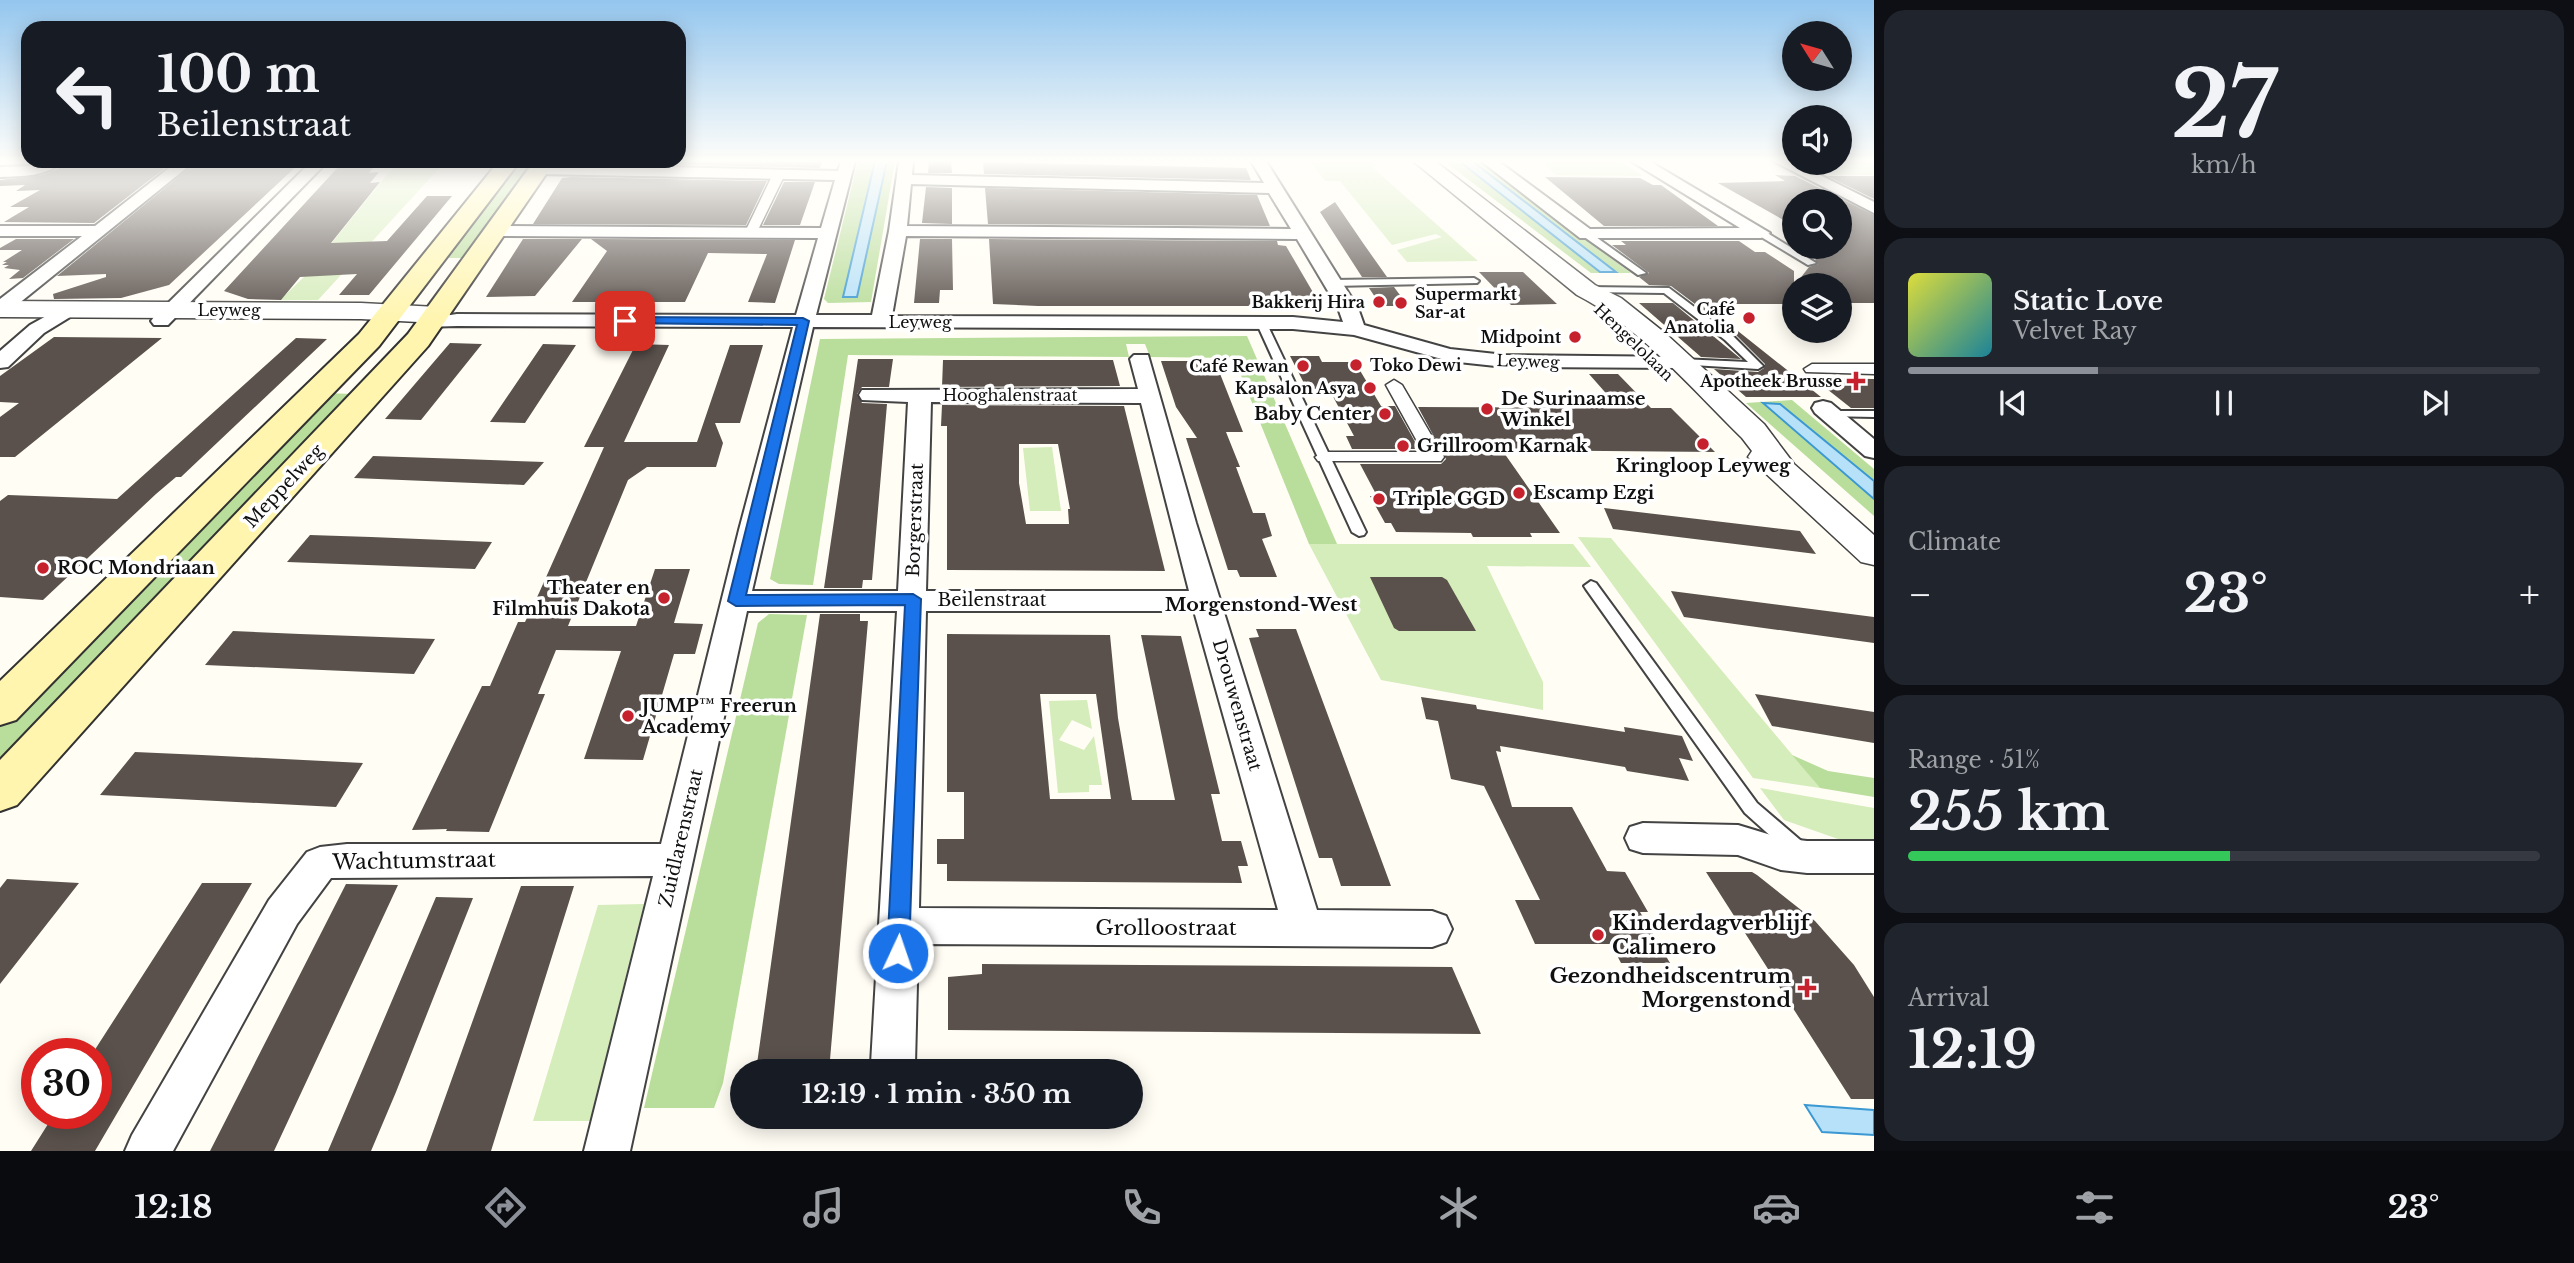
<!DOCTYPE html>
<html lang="en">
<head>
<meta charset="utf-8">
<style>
	:root { --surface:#171b24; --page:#20242c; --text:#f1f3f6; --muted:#9ea1a6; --line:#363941; --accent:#8c9099 }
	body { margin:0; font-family:"Libre Baskerville",serif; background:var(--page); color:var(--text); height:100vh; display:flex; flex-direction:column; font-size:26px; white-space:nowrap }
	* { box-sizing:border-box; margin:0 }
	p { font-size:23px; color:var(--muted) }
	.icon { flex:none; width:38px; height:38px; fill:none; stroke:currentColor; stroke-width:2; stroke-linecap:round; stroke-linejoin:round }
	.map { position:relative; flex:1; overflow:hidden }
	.side { display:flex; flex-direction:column; gap:10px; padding:10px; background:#0d0f14; width:700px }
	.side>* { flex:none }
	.hud { position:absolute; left:21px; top:21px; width:665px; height:147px; border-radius:21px; box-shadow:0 4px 18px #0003; background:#171b24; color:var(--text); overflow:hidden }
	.needle { width:46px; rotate:307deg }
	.tools { position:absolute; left:1782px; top:21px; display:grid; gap:14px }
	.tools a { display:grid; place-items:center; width:70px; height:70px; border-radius:50%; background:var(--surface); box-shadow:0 4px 18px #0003; font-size:35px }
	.speed { position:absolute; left:21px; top:1038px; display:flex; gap:14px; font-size:35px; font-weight:700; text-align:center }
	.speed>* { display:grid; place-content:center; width:91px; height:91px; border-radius:50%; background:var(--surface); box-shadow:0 4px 18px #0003; line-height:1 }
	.speed .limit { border:10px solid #d22; background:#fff; color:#111 }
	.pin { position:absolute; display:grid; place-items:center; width:60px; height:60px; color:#fff; margin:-30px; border-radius:14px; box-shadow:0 4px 10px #0006 }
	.me { position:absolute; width:77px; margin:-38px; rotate:3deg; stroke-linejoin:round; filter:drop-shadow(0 0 5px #0008) }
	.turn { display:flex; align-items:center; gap:24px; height:147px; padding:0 21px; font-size:32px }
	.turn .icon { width:91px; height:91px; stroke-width:2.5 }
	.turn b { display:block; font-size:49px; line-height:60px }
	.big { font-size:52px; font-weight:700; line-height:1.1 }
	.side .widget { flex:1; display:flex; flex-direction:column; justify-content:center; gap:10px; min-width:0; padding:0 24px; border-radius:21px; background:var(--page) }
	.side .dial { align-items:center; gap:0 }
	.dial b { font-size:91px; line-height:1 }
	.song { display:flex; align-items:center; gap:21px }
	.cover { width:84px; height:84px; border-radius:10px; background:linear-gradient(135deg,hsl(60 70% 55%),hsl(190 70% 35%)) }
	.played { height:7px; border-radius:4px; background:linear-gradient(90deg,var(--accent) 30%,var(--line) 30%) }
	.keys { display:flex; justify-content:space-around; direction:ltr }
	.heat { display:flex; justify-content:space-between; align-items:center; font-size:38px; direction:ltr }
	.charge { height:10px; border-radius:5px; background:linear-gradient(90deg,#34c759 51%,var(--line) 0) }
	.trip { position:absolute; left:730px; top:1059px; width:413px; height:70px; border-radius:35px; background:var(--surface); box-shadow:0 4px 18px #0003; font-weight:700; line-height:70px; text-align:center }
	.tab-bar { display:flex; height:112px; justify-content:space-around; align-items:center; background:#090b0e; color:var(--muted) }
	.tab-bar .icon { width:49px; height:49px }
	.tab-bar .selected { color:var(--accent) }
	.tab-bar b { font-size:32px; color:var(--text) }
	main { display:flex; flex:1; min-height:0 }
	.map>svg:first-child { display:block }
	.green { fill:#d5ecbb }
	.forest { fill:#b9dd9a }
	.water { fill:#b7e1f8; stroke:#3b98d2; stroke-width:2 }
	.building { fill:#5a514c; fill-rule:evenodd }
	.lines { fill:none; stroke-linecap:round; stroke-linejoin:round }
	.service-casing { stroke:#434343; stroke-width:4 }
	.pedestrian-casing { stroke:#434343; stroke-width:3 }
	.minor-casing { stroke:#434343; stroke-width:4 }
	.tertiary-casing { stroke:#434343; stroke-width:3 }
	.secondary-casing { stroke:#323232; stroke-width:4 }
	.service { fill:#fff; fill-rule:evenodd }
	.pedestrian { fill:#fff; fill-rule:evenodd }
	.minor { fill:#fff; fill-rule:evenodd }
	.tertiary { fill:#fff; fill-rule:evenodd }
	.secondary { fill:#fff5af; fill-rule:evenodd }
	.route { fill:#1a73e8; stroke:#114b97; stroke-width:2 }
	.poi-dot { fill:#c6222d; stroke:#fff; stroke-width:2.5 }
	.labels { text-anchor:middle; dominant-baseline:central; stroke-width:7; stroke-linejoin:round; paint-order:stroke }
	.far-poi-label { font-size:16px; font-weight:bold; fill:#101010; stroke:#fff; text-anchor:end }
	.far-street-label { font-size:16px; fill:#101010; stroke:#fff }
	.poi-label { font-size:18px; font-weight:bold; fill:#101010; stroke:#fff; text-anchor:start }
	.street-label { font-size:18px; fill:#101010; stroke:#fff }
	.neighbourhood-label { font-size:19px; font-weight:bold; fill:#101010; stroke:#fff }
	.near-street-label { font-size:21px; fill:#101010; stroke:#fff }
	.near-poi-label { font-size:21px; font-weight:bold; fill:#101010; stroke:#fff; text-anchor:start }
</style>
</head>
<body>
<main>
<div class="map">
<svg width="1874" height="1151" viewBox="0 0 1874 1151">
	<rect width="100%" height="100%" fill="#fffdf4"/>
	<path class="green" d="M398 161H446L318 300H280L305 276Z
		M1310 161H1371L1376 166 1372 167 1478 261 1407 262 1397 250 1442 237 1436 234 1392 245 1340 181H1325Z
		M1542 161H1619L1643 176 1556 175Z
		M1874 161V175H1832L1806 163Z
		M1052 447 1061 511H1030L1023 448Z
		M1578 537 1611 538 1820 788 1753 778Z
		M1309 544H1573L1591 567 1487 566 1543 682V710L1381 680Z
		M1087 700 1092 729 1072 720 1059 740 1084 750 1094 736 1102 785H1089V792L1058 793 1049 701Z
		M1760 788 1874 808V839H1838L1784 820Z
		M644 904 590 1121H533L598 905Z"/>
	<path class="forest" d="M515 161H538L469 258H441Z
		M858 161H875L843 296 857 297 887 161H895L871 302 828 303 824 299Z
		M1444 161H1459L1600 272H1615L1472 161H1480L1631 273H1591Z
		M1247 336 1337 544H1309L1234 358 1150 357 1145 344H1126L1129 357 848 355 813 585 779 584 770 579 820 339Z
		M322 393 354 394 0 771V719Z
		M1792 400 1874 469V481L1780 404H1764L1874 499V516L1746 403Z
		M769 614 807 615 723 1083 714 1108H644L758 623Z
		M1792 755 1828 771 1874 778V797L1820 788Z"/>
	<path class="water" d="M875 161H887L857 297H843Z
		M1459 161H1472L1616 272H1600Z
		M1763 403 1780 404 1874 481V499Z
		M1805 1105 1874 1110V1135L1822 1132Z"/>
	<path class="building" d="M66 161H174L94 223 4 222 29 207H10L40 190 16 191 25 185 0 186V180L43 175 58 169Z
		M198 161H302L169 285 121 298 54 299 53 294 106 277V274L57 276Z
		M618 161H822L820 168 616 163Z
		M929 161H951L952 173H928Z
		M983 162 1246 168 1251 180 984 174Z
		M377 163 369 173 379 172 370 183 380 182 331 243 387 241 427 196H452L369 295H339L357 274 300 277 281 300 248 299 224 291 341 164Z
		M1775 175 1795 176 1874 215V303H1839V285H1795L1809 267 1818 264 1815 260 1822 252 1840 251 1839 201H1794V226L1718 183 1785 181Z
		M1827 176H1874V199Z
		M1545 177 1640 178 1653 185H1661L1718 226H1604Z
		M562 178 571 177 767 181 746 225 533 224Z
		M784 182H815L800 225H763Z
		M926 187 952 188V224L922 223Z
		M985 188 1257 195 1270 226 988 224Z
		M1335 202 1363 243 1387 277H1362L1320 212Z
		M16 239H74L23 278 9 279 20 270 4 268 9 265H2L7 262H3L22 250H0V248Z
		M523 239H582L535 296 486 297Z
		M591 239 795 240 775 303 748 302 767 254 708 253 685 302H572L607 251Z
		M920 239H952L953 290H940L939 303H914Z
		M989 239 1277 241 1278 245 1286 246 1321 306H1038L993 304Z
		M1621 241H1739L1755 252H1765L1794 271V304H1704L1821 397H1746L1714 369 1758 372 1764 368 1765 364 1735 334 1671 286 1649 285 1639 277 1649 273 1612 245H1626Z
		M1479 272H1523L1557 304 1511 305Z
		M1394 287 1408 306H1381L1369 288Z
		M1639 303H1673L1741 359 1701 357Z
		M54 337 162 338 15 457H0V417L19 403 0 402V376Z
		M296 338 327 339 181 477H176L156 494 43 600 0 597V501L8 495 117 499Z
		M450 343 482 344 421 420 385 419Z
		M543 344 576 345 525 423 490 422Z
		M636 344 669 345 624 442H697L730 345H763L740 423H715L723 443 716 467H647L628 480 568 626H636L655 569H690L674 623 703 624 695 654H674L643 760 584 759 621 651 556 650 538 694H545L489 832 446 831 447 829 412 830 482 686H490L518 622H525L539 593 604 447H584Z
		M1290 356H1319L1322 362H1355L1381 406H1395L1419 449H1352L1346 436H1354L1329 389H1307Z
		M858 359H893L889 387H862L857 394 862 403 887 404 872 580H863L862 588H824Z
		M943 360H1113L1120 386 942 387Z
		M1161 361H1215L1243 432H1226L1240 467H1236L1253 513H1265L1272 536 1262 539 1277 577H1240L1237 570H1228L1186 438H1197L1176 407Z
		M1589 374H1618L1651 408H1671L1715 452 1502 450 1560 533H1530L1532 537H1473L1471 533 1396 532 1391 523H1385L1370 496H1377L1360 464H1441L1446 459 1418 407 1619 408Z
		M1813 378 1874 379V408H1851Z
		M942 405 1124 406 1165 571 947 570V426H941ZM1019 444H1058L1070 509H1068L1069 524H1026L1019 483Z
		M373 456 463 459 544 462 524 485 354 478Z
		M1604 508 1800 531 1816 554 1613 529Z
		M310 535 371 537 492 542 475 569 287 562Z
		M1370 577H1442L1447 580 1476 631H1399L1394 628Z
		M1671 591 1874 617V643L1684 617Z
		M820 614H860V621H868L829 1071H756Z
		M1256 629H1296L1391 886H1341L1332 858H1319L1249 638 1259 637Z
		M233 631 300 634 435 639 414 674 205 665Z
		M947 634 1110 635 1118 718 1132 800H1175L1141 635 1181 636 1220 794H1211L1222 841H1241L1248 866H1238L1242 883 947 881V864H937V839H964V792H947ZM1040 694H1096L1111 799H1050Z
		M1755 694 1874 712V743L1772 726Z
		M1421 697 1476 705 1477 709 1625 732 1624 727 1682 736 1693 761 1679 758 1689 781 1627 771 1625 767 1500 746 1501 752 1496 751 1512 807H1572L1607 871 1625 872 1648 912H1640L1670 963H1621L1611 944H1535L1515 900H1540L1484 786 1451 779 1438 721 1426 719Z
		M135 752 202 755 363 763 336 807 100 795Z
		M1706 872H1752L1757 875 1815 921 1854 965 1874 997V1099H1851Z
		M7 879 79 883 0 984V888Z
		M202 883H252L95 1151H31L55 1113H96V1048Z
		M346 884 398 885 274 1151H210Z
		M521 886H574L491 1151H426Z
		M436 897 473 898 396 1092 371 1151H328Z
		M982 964 1452 967 1481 1034 948 1030V977L982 974Z"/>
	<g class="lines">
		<defs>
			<path id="service" d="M1758 231H1764L1816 263 1808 265 1758 235Z
				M1583 232H1589L1646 273 1638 275 1583 236Z
				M1474 278 1479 281 1477 283 1332 286 1327 283 1332 280Z
				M1587 287 1669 288 1733 336 1763 366 1758 369 1676 364V360L1680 359 1748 362 1725 340 1664 293 1584 292 1582 290Z
				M1262 321 1267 324 1366 532 1364 535 1359 536 1352 532 1257 324Z
				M1829 411H1874V417L1825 416 1823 414Z
				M1591 581 1596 583 1757 803 1806 845 1809 851 1806 857 1800 859 1794 857 1745 813 1586 589 1584 586Z"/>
			<path id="pedestrian" d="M779 171 785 174 757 232 751 236 746 235 745 232 773 174Z
				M1812 364H1874V374L1806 372 1804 369Z
				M1394 380 1402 385 1444 457 1441 461H1318L1315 457 1324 452H1423L1386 385Z"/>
			<path id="minor" d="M45 161H63C48 177 21 176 0 177V167L29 166Z
				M178 161H195L7 313 0 315V299L82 236H0V226H95Z
				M312 161H328L168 325H154L151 321 154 317Z
				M841 161H855L816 315H872L889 231 899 161H913L912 175 1264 183 1251 161H1266L1358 308 1364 325 1450 349 1505 355 1686 357 1689 362 1686 367 1678 368 1505 367 1449 361 1354 335 1293 329 813 327 752 591H898L908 402 862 400 859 395 862 390 1138 389 1130 359 1134 355H1148L1196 523 1317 910 1432 911 1446 916 1452 929 1446 942 1432 947 918 944 915 1064 912 1071H874L871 1064 897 611H747L630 1151H584L653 876 331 878 297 924 173 1151H125L132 1135 269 900 307 852 320 847 347 844H661L739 530 793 327 457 326 424 327 421 323 424 319 457 314 796 315 818 238 497 236 488 231 497 226 821 228 835 180 539 174 531 169 539 164 838 171ZM911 184 1269 193 1291 229 907 226ZM906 236 1297 239 1338 308 1343 322 1293 317 892 316ZM931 402 1141 403 1189 591H926ZM926 611H1194L1278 910 919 908Z
				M1481 161H1498L1590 229 1740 228 1631 161H1649L1770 233 1761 238H1580Z
				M1773 161H1792L1874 202V213Z
				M68 304 78 310 75 314 44 333 8 367 0 368V351L30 325Z
				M1823 401 1831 403 1874 439V458L1865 456 1815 413 1812 408 1815 403Z
				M1643 823 1738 825 1781 838 1807 841H1874V873H1807L1781 870 1738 855 1643 853 1630 849 1625 838 1630 827Z"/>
			<path id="tertiary" d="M1413 161H1435L1595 285 1621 298 1665 333 1764 424 1794 464 1874 535V565L1861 562 1748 457 1752 451 1742 438C1691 388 1641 328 1577 295Z
				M0 301 361 303 437 307 446 309 450 315 446 321 437 323 361 319 0 317Z"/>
			<path id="secondary" d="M499 161H520L379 346 16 720 0 725V681L359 334Z
				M534 161H555L428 346 17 805 0 811V760L408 334Z"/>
		</defs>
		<use href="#service" class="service-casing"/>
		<use href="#pedestrian" class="pedestrian-casing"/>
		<use href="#minor" class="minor-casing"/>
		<use href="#tertiary" class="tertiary-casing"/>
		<use href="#secondary" class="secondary-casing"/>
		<use href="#service" class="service"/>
		<use href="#pedestrian" class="pedestrian"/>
		<use href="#minor" class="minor"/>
		<use href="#tertiary" class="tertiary"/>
		<use href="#secondary" class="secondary"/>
	</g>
	<linearGradient id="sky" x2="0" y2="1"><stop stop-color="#94c6ee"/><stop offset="0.5" stop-color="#fffefa"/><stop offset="1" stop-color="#fffefa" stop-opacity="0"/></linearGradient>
	<rect width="1874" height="322" fill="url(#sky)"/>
	<path class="route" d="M625 317 803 318 809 321 746 595 913 594 921 599 909 953 906 961 898 964 890 961 887 953 905 605 736 606 728 601 797 325 621 323 619 321Z"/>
	<g class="poi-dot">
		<circle cx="1379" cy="302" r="7"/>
		<circle cx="1401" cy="303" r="7"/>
		<circle cx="1749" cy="318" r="7"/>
		<circle cx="1575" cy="337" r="7"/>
		<circle cx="1356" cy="365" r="7"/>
		<circle cx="1303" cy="366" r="7"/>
		<path d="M1852.5 370.5h7v7h7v7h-7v7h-7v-7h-7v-7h7z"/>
		<circle cx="1370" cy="388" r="7"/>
		<circle cx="1487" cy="409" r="7"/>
		<circle cx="1385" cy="414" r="7"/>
		<circle cx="1703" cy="444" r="7"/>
		<circle cx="1403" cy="446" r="7"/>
		<circle cx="1519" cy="493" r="7"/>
		<circle cx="1379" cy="499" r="7"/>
		<circle cx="43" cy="568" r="7"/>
		<circle cx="664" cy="598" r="7"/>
		<circle cx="628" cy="716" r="7"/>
		<circle cx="1598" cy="935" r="7"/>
		<path d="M1803.5 977.5h7v7h7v7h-7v7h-7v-7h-7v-7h7z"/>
	</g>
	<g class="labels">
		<g class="far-poi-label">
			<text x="1415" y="294" text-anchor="start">Supermarkt<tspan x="1415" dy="18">Sar-at</tspan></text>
			<text x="1365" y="302">Bakkerij Hira</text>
			<text x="1735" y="309">Café<tspan x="1735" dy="18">Anatolia</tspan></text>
			<text x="1561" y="337">Midpoint</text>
			<text x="1370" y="365" text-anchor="start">Toko Dewi</text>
			<text x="1289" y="366">Café Rewan</text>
			<text x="1842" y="381">Apotheek Brusse</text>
			<text x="1356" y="388">Kapsalon Asya</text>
		</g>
		<g class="far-street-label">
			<text x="229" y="310">Leyweg</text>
			<text x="920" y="322">Leyweg</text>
			<text transform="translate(1634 342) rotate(44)">Hengelolaan</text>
			<text transform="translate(1528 361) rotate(2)">Leyweg</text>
			<text x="1010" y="395">Hooghalenstraat</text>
		</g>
		<g class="poi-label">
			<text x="1501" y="399">De Surinaamse<tspan x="1501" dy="21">Winkel</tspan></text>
			<text x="1371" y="414" text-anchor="end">Baby Center</text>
			<text x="1417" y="446">Grillroom Karnak</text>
			<text x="1703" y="466" text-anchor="middle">Kringloop Leyweg</text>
			<text x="1533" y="493">Escamp Ezgi</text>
			<text x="1393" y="499">Triple GGD</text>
			<text x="57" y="568">ROC Mondriaan</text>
			<text x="650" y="588" text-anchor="end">Theater en<tspan x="650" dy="21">Filmhuis Dakota</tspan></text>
			<text x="642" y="706">JUMP™ Freerun<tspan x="642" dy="21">Academy</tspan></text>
		</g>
		<g class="street-label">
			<text transform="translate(284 486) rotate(-47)">Meppelweg</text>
			<text transform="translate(915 520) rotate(-88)">Borgerstraat</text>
			<text x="992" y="600">Beilenstraat</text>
			<text transform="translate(1237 705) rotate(74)">Drouwenstraat</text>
			<text transform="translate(681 838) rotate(-77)">Zuidlarenstraat</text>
		</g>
		<g class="neighbourhood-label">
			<text x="1261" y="604">Morgenstond-West</text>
		</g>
		<g class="near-street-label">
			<text transform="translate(414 861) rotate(-1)">Wachtumstraat</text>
			<text x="1166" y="928">Grolloostraat</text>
		</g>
		<g class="near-poi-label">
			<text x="1612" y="923">Kinderdagverblijf<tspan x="1612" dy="24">Calimero</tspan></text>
			<text x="1791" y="976" text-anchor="end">Gezondheidscentrum<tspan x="1791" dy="24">Morgenstond</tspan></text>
		</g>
	</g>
</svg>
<div class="tools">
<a><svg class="needle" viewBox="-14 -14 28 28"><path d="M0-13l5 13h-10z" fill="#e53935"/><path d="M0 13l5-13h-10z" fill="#9ea1a6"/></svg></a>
<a><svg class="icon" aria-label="sound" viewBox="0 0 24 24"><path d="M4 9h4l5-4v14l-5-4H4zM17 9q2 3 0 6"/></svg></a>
<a><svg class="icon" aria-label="search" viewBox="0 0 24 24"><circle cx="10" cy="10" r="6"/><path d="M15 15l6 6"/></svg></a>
<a><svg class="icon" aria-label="layers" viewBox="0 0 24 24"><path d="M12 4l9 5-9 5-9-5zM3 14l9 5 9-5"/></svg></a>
</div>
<div class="speed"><div class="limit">30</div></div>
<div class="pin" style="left:625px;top:321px;background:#d93025"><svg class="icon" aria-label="arrive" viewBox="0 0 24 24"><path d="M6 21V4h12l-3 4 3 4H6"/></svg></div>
<svg class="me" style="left:898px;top:953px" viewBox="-20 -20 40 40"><circle r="17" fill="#1a73e8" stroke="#fff" stroke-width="3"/><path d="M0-11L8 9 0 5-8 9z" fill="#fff"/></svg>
<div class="trip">12:19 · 1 min · 350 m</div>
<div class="hud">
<div class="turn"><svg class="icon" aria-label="left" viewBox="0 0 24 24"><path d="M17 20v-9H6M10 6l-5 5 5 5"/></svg><div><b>100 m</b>Beilenstraat</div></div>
</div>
</div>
<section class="side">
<div class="widget dial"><b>27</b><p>km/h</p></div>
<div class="widget">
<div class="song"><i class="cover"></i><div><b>Static Love</b><p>Velvet Ray</p></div></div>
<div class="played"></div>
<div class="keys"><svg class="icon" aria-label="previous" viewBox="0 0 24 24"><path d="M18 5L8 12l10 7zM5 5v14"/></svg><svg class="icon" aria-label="pause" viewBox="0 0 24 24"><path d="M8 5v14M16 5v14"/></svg><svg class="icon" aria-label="next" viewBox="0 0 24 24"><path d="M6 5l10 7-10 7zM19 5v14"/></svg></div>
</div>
<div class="widget"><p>Climate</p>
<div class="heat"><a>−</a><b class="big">23°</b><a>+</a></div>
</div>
<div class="widget"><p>Range · 51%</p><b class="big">255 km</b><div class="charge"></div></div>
<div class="widget"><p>Arrival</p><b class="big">12:19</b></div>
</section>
</main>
<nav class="tab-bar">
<b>12:18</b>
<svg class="icon selected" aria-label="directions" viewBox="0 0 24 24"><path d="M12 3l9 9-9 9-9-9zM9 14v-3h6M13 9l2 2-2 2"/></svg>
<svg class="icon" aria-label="music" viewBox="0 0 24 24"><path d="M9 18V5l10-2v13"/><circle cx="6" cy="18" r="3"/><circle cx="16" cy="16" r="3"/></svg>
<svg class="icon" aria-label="phone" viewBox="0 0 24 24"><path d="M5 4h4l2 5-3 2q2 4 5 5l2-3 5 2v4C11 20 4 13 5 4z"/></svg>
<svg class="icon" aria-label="climate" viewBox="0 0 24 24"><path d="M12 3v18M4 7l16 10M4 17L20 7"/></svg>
<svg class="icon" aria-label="car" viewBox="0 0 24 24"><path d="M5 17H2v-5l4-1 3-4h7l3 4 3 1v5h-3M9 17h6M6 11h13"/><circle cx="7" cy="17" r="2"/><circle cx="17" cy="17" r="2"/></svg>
<svg class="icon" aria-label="filters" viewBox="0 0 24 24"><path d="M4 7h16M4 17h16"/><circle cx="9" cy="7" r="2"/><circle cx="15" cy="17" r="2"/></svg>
<b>23°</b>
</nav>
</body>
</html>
